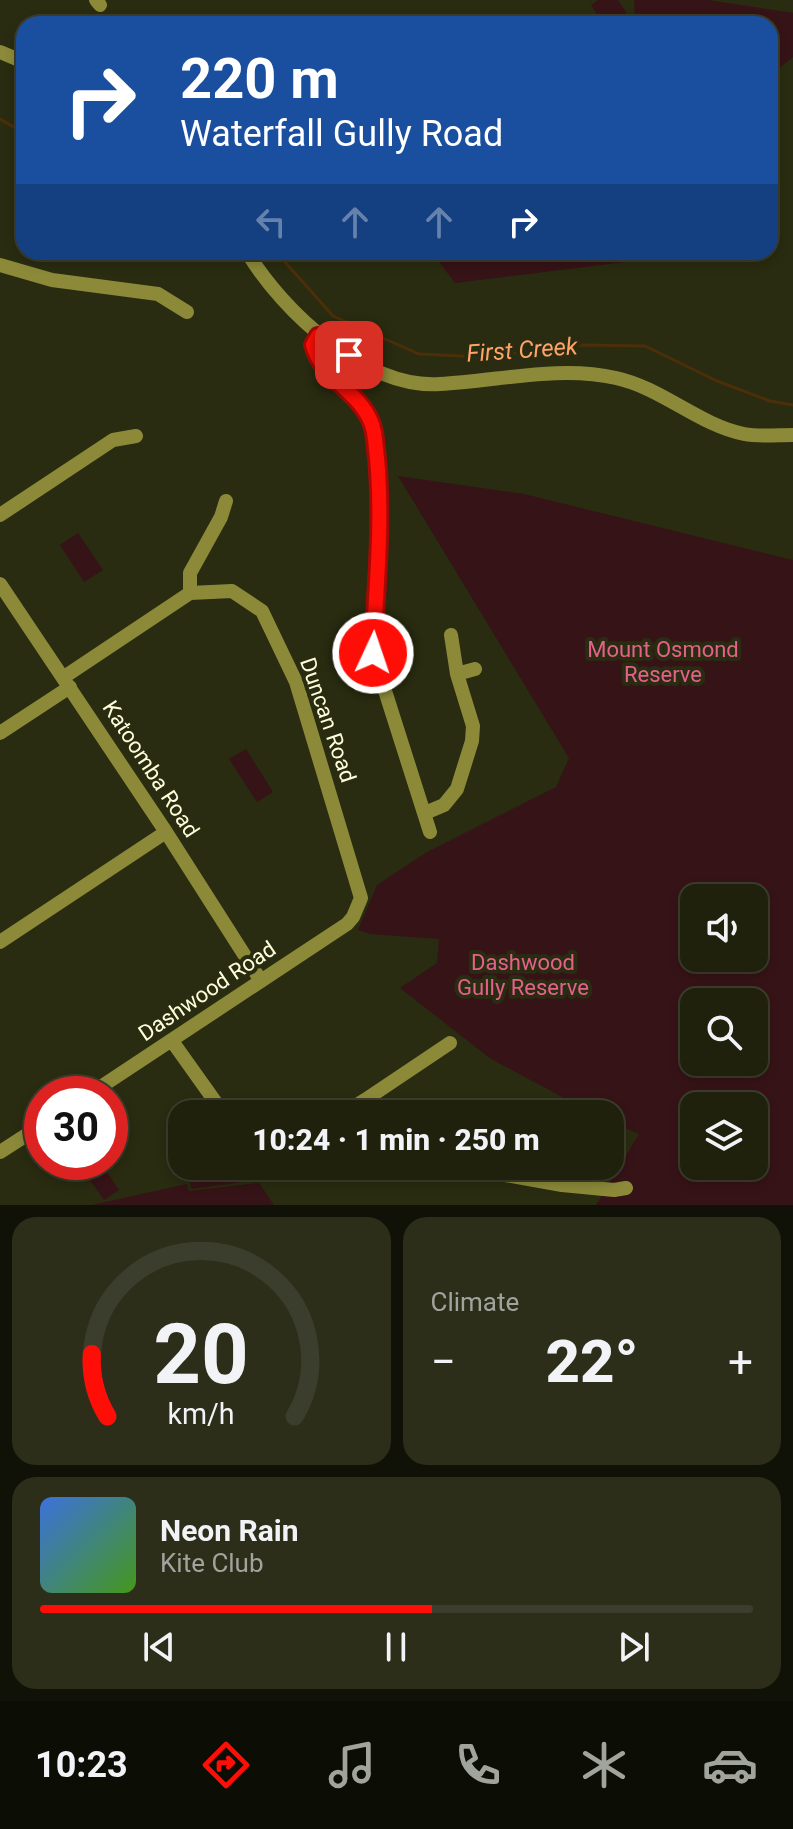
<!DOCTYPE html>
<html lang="en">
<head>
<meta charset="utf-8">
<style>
	:root { --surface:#1f210c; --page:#2c2e1a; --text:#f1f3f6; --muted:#a1a39d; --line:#3c3e2d; --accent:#ff0e07 }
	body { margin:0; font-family:Roboto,sans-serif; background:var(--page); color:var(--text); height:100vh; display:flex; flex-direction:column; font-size:30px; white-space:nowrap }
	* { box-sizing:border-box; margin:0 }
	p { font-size:26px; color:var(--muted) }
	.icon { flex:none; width:44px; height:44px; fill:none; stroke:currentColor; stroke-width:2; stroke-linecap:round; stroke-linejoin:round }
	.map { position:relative; height:1205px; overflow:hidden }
	.sheet { display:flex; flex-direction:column; gap:12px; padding:12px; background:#111207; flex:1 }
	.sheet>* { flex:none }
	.top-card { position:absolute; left:16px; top:16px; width:762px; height:244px; border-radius:24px; box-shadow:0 4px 12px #0003,0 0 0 2px var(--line); background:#1a4fa0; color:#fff; overflow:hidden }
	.buttons { position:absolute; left:680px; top:884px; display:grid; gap:16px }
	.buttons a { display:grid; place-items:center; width:88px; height:88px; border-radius:16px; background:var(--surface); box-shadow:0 4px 12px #0003,0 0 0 2px var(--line); font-size:40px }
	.speed { position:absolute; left:24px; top:1076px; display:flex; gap:16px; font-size:40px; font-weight:700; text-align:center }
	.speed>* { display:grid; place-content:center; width:104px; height:104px; border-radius:50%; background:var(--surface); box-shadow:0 4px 12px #0003,0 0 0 2px var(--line); line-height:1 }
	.speed .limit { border:12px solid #d22; background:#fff; color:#111 }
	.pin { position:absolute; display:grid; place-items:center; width:68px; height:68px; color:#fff; margin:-34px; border-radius:16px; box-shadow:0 4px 12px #0006 }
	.me { position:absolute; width:88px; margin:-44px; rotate:3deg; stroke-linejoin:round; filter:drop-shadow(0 0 6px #0008) }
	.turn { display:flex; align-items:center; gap:28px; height:168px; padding:0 32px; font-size:36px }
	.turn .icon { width:104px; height:104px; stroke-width:2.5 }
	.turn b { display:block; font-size:56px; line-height:68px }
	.lanes { display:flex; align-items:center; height:76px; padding:0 32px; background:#0003; justify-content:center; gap:40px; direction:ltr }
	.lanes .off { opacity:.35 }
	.big { font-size:60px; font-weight:800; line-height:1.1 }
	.sheet .widget { flex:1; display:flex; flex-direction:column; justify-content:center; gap:12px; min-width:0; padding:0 28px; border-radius:24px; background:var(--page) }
	.sheet .dial { align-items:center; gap:0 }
	.dial svg { height:208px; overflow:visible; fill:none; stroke:var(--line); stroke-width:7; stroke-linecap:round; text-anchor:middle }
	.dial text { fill:var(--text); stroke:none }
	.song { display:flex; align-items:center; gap:24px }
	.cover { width:96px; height:96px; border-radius:12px; background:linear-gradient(135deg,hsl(220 70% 55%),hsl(100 70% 35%)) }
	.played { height:8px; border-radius:4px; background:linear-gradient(90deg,var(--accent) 55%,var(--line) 55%) }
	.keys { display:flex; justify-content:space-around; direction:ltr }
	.heat { display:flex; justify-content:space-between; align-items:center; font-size:44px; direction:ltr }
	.sheet .tiles { flex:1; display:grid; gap:12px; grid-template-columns:1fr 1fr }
	.widget:last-child { grid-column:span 2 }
	.trip { position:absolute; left:168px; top:1100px; width:456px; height:80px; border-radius:24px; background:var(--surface); box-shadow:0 4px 12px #0003,0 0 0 2px var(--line); font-weight:800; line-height:80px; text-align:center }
	.tab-bar { display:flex; height:128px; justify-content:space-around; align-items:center; background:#0c0d05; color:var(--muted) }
	.tab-bar .icon { width:56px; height:56px }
	.tab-bar .current { color:var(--accent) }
	.tab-bar b { font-size:36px; color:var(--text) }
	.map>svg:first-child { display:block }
	.green { fill:#361316; fill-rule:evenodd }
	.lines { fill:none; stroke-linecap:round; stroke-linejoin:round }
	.stream { stroke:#4c2f09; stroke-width:3 }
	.minor { stroke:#8c8a39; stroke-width:14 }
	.route-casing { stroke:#a60905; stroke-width:20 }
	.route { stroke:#ff0e07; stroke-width:14 }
	.labels { text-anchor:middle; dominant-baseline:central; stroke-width:8; stroke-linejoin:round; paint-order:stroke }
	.park-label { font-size:22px; fill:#e5608b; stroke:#292c10 }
	.street-label { font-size:22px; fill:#fdffdb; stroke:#292c10 }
	.water-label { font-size:24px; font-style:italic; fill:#ffa469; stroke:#292c10 }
</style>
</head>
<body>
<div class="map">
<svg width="793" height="1205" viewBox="0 0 793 1205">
	<rect width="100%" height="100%" fill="#292c10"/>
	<path class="green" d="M598 0H618L634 24H603L591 5Z
		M634 0H708L793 13V57L770 75V24H635Z
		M432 252H632L625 262 455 283Z
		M398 476 524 494 793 560V1205H596L639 1134 610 1122V1114H594L491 1059 400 988 437 963 439 939 370 934 358 930 377 885 427 852 556 787 569 758ZM694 898H754V958H694ZM694 1002H754V1062H694ZM694 1106H754V1166H694Z
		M78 533 103 570 84 582 60 545Z
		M246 749 273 792 257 802 229 759Z
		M86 1162H100L119 1190 104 1200 80 1166Z
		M188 1166H235L237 1183 191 1189Z
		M259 1183 274 1205H92L187 1184 189 1191Z"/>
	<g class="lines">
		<path class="stream" d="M0 119 24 133
			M276 252 333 316 419 354 483 357 583 345 645 346 717 381 770 401 793 405"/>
		<path class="minor" d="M96 0 100 5
			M0 52 24 62
			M247 252C283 312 366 389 440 384 498 381 559 365 616 378 662 388 699 425 744 434 760 437 777 435 793 435
			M0 265 52 280 158 294 187 312
			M318 336 313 345 319 363 335 381 360 404 374 431 381 495 373 653 430 832
			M0 515 113 440 136 436
			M0 584 166 832 261 981
			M190 593V573L221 517 226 501
			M457 674 475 669
			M64 677 190 593 232 591 262 611 296 682 361 898 353 917 347 924 90 1094
			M0 733 70 687
			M425 813 444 805 457 789 472 741 473 726 457 674 451 635
			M0 942 166 832
			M172 1041 224 1114
			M365 1100 450 1043
			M343 1114 365 1100 374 1114
			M0 1152 42 1125
			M454 1166 562 1185 614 1190 626 1188"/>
	</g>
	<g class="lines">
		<defs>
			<path id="route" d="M349 355 318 336 313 345C322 379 358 390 371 422 376 434 375 445 377 458 383 523 376 588 373 653"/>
		</defs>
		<use href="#route" class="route-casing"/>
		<use href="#route" class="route"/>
	</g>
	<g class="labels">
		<g class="park-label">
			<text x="663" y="649">Mount Osmond<tspan x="663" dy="25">Reserve</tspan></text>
			<text x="523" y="962">Dashwood<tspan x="523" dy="25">Gully Reserve</tspan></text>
		</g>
		<g class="street-label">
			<text transform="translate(328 720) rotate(71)">Duncan Road</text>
			<text transform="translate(151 769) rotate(57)">Katoomba Road</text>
			<text transform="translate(207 991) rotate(-34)">Dashwood Road</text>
		</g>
		<g class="water-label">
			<text transform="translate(522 350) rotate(-4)">First Creek</text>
		</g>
	</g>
</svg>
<div class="buttons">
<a><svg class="icon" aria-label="sound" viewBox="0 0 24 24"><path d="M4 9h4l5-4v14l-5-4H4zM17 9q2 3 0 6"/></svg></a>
<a><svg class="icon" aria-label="search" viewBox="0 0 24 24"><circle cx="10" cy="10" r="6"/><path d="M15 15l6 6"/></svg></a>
<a><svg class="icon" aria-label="layers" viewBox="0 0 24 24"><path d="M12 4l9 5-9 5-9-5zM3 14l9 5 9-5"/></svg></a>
</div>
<div class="speed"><div class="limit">30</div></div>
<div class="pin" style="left:349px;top:355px;background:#d93025"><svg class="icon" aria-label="arrive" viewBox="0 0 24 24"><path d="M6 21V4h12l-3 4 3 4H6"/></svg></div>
<svg class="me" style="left:373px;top:653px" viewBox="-20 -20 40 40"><circle r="17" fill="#ff0e07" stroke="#fff" stroke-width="3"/><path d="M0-11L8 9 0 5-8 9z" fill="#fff"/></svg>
<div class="trip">10:24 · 1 min · 250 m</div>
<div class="top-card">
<div class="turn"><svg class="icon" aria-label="right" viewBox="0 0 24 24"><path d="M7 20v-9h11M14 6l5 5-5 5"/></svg><div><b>220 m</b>Waterfall Gully Road</div></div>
<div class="lanes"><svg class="icon off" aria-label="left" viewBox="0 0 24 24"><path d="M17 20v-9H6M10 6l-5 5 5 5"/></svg><svg class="icon off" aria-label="ahead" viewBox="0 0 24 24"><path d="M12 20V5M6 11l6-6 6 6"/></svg><svg class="icon off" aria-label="ahead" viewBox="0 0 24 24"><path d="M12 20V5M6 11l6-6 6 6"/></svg><svg class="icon" aria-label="right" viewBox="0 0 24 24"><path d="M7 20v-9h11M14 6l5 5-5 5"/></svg></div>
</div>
</div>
<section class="sheet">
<div class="tiles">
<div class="widget dial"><svg viewBox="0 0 100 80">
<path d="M14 69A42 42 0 1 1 86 69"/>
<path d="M14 69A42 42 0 0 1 8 45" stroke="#ff0e07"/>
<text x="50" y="56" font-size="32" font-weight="700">20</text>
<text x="50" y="72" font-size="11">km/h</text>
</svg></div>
<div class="widget"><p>Climate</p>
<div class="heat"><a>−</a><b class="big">22°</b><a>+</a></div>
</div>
<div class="widget">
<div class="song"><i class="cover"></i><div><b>Neon Rain</b><p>Kite Club</p></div></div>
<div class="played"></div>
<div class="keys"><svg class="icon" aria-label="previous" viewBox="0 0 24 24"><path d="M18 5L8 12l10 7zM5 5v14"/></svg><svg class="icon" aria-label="pause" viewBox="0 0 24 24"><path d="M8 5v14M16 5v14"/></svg><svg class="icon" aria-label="next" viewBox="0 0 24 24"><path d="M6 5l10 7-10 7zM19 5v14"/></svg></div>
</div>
</div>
</section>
<nav class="tab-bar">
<b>10:23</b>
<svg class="icon current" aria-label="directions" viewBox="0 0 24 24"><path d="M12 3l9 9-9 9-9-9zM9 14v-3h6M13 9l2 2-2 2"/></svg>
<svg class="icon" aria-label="music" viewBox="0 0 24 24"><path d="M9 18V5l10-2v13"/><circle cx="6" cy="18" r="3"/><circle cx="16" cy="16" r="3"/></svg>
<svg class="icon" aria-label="phone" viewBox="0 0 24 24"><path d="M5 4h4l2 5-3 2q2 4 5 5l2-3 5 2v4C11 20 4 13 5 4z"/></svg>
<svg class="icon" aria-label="climate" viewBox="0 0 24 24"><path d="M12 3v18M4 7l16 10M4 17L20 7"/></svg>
<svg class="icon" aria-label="car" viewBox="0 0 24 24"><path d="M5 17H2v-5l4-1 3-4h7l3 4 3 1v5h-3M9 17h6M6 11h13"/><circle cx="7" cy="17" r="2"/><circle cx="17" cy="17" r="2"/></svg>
</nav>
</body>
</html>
